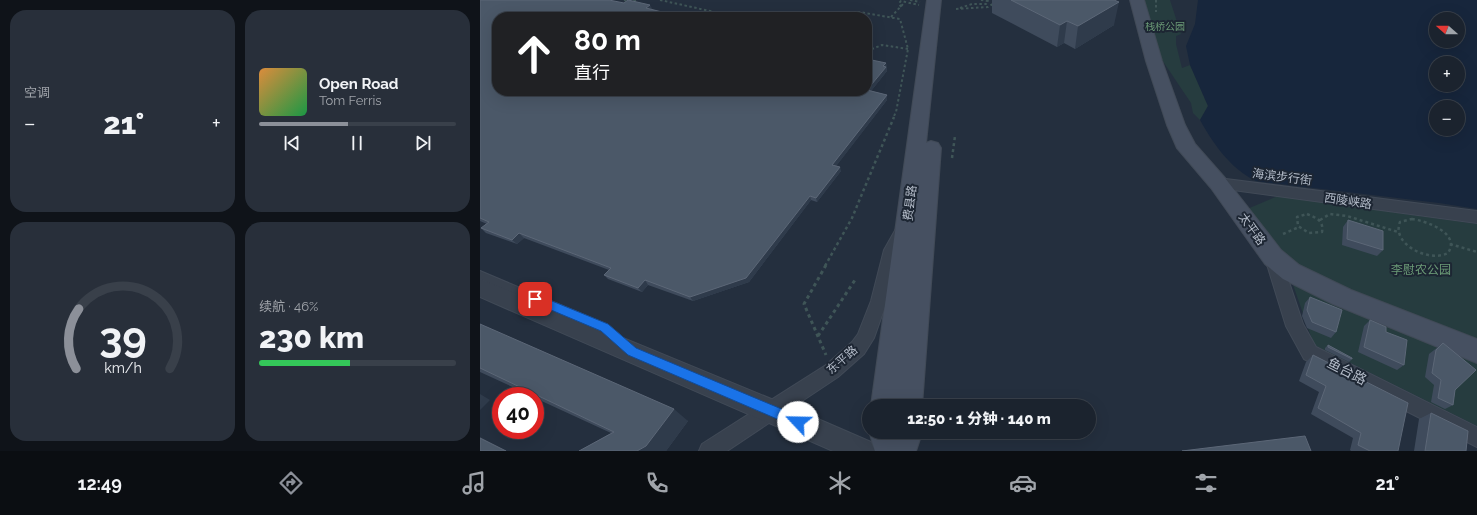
<!DOCTYPE html>
<html lang="zh">
<head>
<meta charset="utf-8">
<style>
	:root { --surface:#1b232e; --page:#282f3a; --text:#f1f3f6; --muted:#a0a4aa; --line:#39404a; --accent:#8c9099 }
	body { margin:0; font-family:Raleway,"Noto Sans SC",sans-serif; background:var(--page); color:var(--text); height:100vh; display:flex; flex-direction:column; font-size:15px; white-space:nowrap }
	* { box-sizing:border-box; margin:0 }
	p { font-size:13px; color:var(--muted) }
	.icon { flex:none; width:22px; height:22px; fill:none; stroke:currentColor; stroke-width:2; stroke-linecap:round; stroke-linejoin:round }
	.map { position:relative; flex:1; overflow:hidden }
	.side { display:flex; flex-direction:column; gap:10px; padding:10px; background:#0f1319; width:480px }
	.side>* { flex:none }
	.hud { position:absolute; left:12px; top:12px; width:380px; height:84px; border-radius:16px; box-shadow:0 4px 16px #0002,0 0 0 1px var(--line); background:#202124; color:#fff; overflow:hidden }
	.needle { width:26px; rotate:291deg }
	.controls { position:absolute; left:949px; top:12px; display:grid; gap:8px }
	.controls a { display:grid; place-items:center; width:36px; height:36px; border-radius:50%; background:var(--surface); box-shadow:0 4px 16px #0002,0 0 0 1px var(--line); font-size:20px }
	.speed { position:absolute; left:12px; top:387px; display:flex; gap:8px; font-size:20px; font-weight:700; text-align:center }
	.speed>* { display:grid; place-content:center; width:52px; height:52px; border-radius:50%; background:var(--surface); box-shadow:0 4px 16px #0002,0 0 0 1px var(--line); line-height:1 }
	.speed .limit { border:6px solid #d22; background:#fff; color:#111 }
	.pin { position:absolute; display:grid; place-items:center; width:34px; height:34px; color:#fff; margin:-17px; border-radius:8px; box-shadow:0 2px 6px #0006 }
	.me { position:absolute; width:44px; margin:-22px; rotate:294deg; stroke-linejoin:round; filter:drop-shadow(0 0 3px #0008) }
	.turn { display:flex; align-items:center; gap:14px; height:84px; padding:0 16px; font-size:18px }
	.turn .icon { width:52px; height:52px; stroke-width:2.5 }
	.turn b { display:block; font-size:28px; line-height:34px }
	.big { font-size:30px; font-weight:800; line-height:1.1 }
	.side .widget { flex:1; display:flex; flex-direction:column; justify-content:center; gap:6px; min-width:0; padding:0 14px; border-radius:16px; background:var(--page) }
	.side .dial { align-items:center; gap:0 }
	.dial svg { height:104px; overflow:visible; fill:none; stroke:var(--line); stroke-width:7; stroke-linecap:round; text-anchor:middle }
	.dial text { fill:var(--text); stroke:none }
	.song { display:flex; align-items:center; gap:12px }
	.cover { width:48px; height:48px; border-radius:6px; background:linear-gradient(135deg,hsl(30 70% 55%),hsl(140 70% 35%)) }
	.played { height:4px; border-radius:2px; background:linear-gradient(90deg,var(--accent) 45%,var(--line) 45%) }
	.keys { display:flex; justify-content:space-around; direction:ltr }
	.heat { display:flex; justify-content:space-between; align-items:center; font-size:22px; direction:ltr }
	.charge { height:6px; border-radius:3px; background:linear-gradient(90deg,#34c759 46%,var(--line) 0) }
	.side .tiles { flex:1; display:grid; gap:10px; grid-template-columns:repeat(2,1fr) }
	.trip { position:absolute; left:382px; top:399px; width:234px; height:40px; border-radius:20px; background:var(--surface); box-shadow:0 4px 16px #0002,0 0 0 1px var(--line); font-weight:800; line-height:40px; text-align:center }
	.tab-bar { display:flex; height:64px; justify-content:space-around; align-items:center; background:#0b0e12; color:var(--muted) }
	.tab-bar .icon { width:28px; height:28px }
	.tab-bar .current { color:var(--accent) }
	.tab-bar b { font-size:18px; color:var(--text) }
	main { display:flex; flex:1; min-height:0 }
	.map>svg:first-child { display:block }
	.green { fill:#263c3f }
	.water { fill:#17263c; fill-rule:evenodd }
	.lines { fill:none; stroke-linecap:round; stroke-linejoin:round }
	.service-casing { stroke:#414a57; stroke-width:2 }
	.minor-casing { stroke:#414a57; stroke-width:2 }
	.tertiary-casing { stroke:#414a57; stroke-width:2 }
	.secondary-casing { stroke:#414a57; stroke-width:2 }
	.path-far2 { stroke:#3f5557; stroke-width:2; stroke-dasharray:2.5 2.5; stroke-linecap:butt }
	.path-far1 { stroke:#3f5557; stroke-width:2.5; stroke-dasharray:3 3; stroke-linecap:butt }
	.path { stroke:#3f5557; stroke-width:3; stroke-dasharray:3.5 3.5; stroke-linecap:butt }
	.service { fill:#38414e; fill-rule:evenodd }
	.minor { fill:#38414e; fill-rule:evenodd }
	.tertiary { fill:#38414e; fill-rule:evenodd }
	.secondary { fill:#465061; fill-rule:evenodd }
	.wall { fill:#3f4b5c }
	.shaded-wall { fill:#2f3b4b }
	.building { fill:#4b5868; stroke:#5c6777 }
	.route { fill:#1a73e8; stroke:#114b97 }
	.labels { text-anchor:middle; dominant-baseline:central; stroke-width:4; stroke-linejoin:round; paint-order:stroke }
	.far-park-label { font-size:10px; fill:#6b9a76; stroke:#1d2633 }
	.street-label { font-size:12px; fill:#b4bcc9; stroke:#1d2633 }
	.park-label { font-size:12px; fill:#6b9a76; stroke:#1d2633 }
	.near-street-label { font-size:14px; fill:#b4bcc9; stroke:#1d2633 }
</style>
</head>
<body>
<main>
<section class="side">
<div class="tiles">
<div class="widget"><p>空调</p>
<div class="heat"><a>−</a><b class="big">21°</b><a>+</a></div>
</div>
<div class="widget">
<div class="song"><i class="cover"></i><div><b>Open Road</b><p>Tom Ferris</p></div></div>
<div class="played"></div>
<div class="keys"><svg class="icon" aria-label="previous" viewBox="0 0 24 24"><path d="M18 5L8 12l10 7zM5 5v14"/></svg><svg class="icon" aria-label="pause" viewBox="0 0 24 24"><path d="M8 5v14M16 5v14"/></svg><svg class="icon" aria-label="next" viewBox="0 0 24 24"><path d="M6 5l10 7-10 7zM19 5v14"/></svg></div>
</div>
<div class="widget dial"><svg viewBox="0 0 100 80">
<path d="M14 69A42 42 0 1 1 86 69"/>
<path d="M14 69A42 42 0 0 1 16 23" stroke="#8c9099"/>
<text x="50" y="56" font-size="32" font-weight="700">39</text>
<text x="50" y="72" font-size="11">km/h</text>
</svg></div>
<div class="widget"><p>续航 · 46%</p><b class="big">230 km</b><div class="charge"></div></div>
</div>
</section>
<div class="map">
<svg width="997" height="451" viewBox="0 0 997 451">
	<rect width="100%" height="100%" fill="#242f3e"/>
	<path class="green" d="M663 0H690L701 34 696 36V44L702 68 710 65 728 106 720 120 713 113 711 103 678 54Z
		M798 196 997 224V426L834 345 811 279 760 212Z"/>
	<path class="water" d="M718 0H997V209L959 203 776 181C750 168 734 145 720 120L728 106 710 65 706 46 715 24ZM956 19H978V41H956ZM956 63H978V85H956ZM956 107H978V129H956Z"/>
	<g class="lines">
		<defs>
			<path id="service" d="M0 271 128 325 141 336 143 339 141 342 138 343 135 342 122 331 0 279Z"/>
			<path id="minor" d="M738 178 997 211V223L738 188 733 187 731 183 733 179Z
				M422 225 427 227 430 231 420 250 407 301 394 338 384 354 358 377 247 451H219L222 444 346 365 372 342 378 334 391 301 404 250 417 227Z
				M793 252 799 253 801 258 823 324 836 347 997 427V447L824 359 806 326 785 258 787 253Z"/>
			<path id="tertiary" d="M0 279 301 403 391 442 395 451H353L0 297Z"/>
			<path id="secondary" d="M447 0H461L446 143 451 141 458 143 461 148 442 406H391Z
				M650 0H664L682 61 705 125 715 144 745 178 801 250 819 265 871 290 997 339V363L853 304 803 279 785 264 731 188 697 148 687 125 666 61Z
				M389 431 440 432V439L436 451H395Z"/>
		</defs>
		<use href="#service" class="service-casing"/>
		<use href="#minor" class="minor-casing"/>
		<use href="#tertiary" class="tertiary-casing"/>
		<use href="#secondary" class="secondary-casing"/>
		<path class="path-far2" d="M144 0 151 2 156 0
			M180 0 257 17
			M430 0 440 2
			M676 0V12
			M421 7 419 3 421 1 439 5
			M480 8 492 4H506L508 1 501 0
			M476 9 508 7 519 0
			M348 17 379 12 420 19 428 49 416 112 413 118
			M411 17 424 3
			M387 39 392 34
			M387 51 402 45 428 49"/>
		<path class="path-far1" d="M472 158 475 136
			M827 214C836 218 844 220 842 232L829 233 818 226 817 217Z
			M932 219C946 221 981 233 968 253 949 263 911 244 920 222Z
			M840 220 850 214 867 216 918 232
			M803 234 819 227
			M970 244 997 252
			M345 266 372 218 414 117"/>
		<path class="path" d="M346 265 324 304 346 355
			M338 336 375 280"/>
		<use href="#service" class="service"/>
		<use href="#minor" class="minor"/>
		<use href="#tertiary" class="tertiary"/>
		<use href="#secondary" class="secondary"/>
	</g>
	<path class="wall" d="M0 0 144 3 170 5 17 17 406 63 407 71 391 91 407 95V100L356 166 361 171 337 202 331 200 269 282 213 301 168 285 162 292 128 279 124 275 129 270 44 238 37 244 6 233 1 228 7 224 0 221Z
		M512 0H634V25L595 49 584 43 577 47 512 13Z
		M868 220 903 250 897 256 862 245 863 227Z
		M830 297 856 332 851 338 827 328 822 316 825 303Z
		M890 320 906 332 924 365 917 370 878 352 884 326Z
		M0 324 208 421 186 451H99L131 433 55 398V396H52L0 372Z
		M963 343 975 390 973 405 965 409 951 402 954 385 945 377 949 354Z
		M848 345 872 359 869 362 845 350V348Z
		M833 355 918 451H871L870 450 873 438 831 414 839 392 819 381 826 362Z
		M951 413 986 451H934L939 419Z"/>
	<path class="shaded-wall" d="M639 2 634 25 595 49 598 26Z
		M170 5 173 10 166 8Z
		M587 21 584 43 577 47 580 25Z
		M406 63 407 71 388 95 387 90Z
		M407 95V100L354 169 352 165Z
		M360 167 361 171 337 202 336 198Z
		M330 196 331 200 269 282 213 301 210 297Z
		M39 233 44 238 37 244 32 240Z
		M165 280 168 285 162 292 158 288Z
		M0 394 10 400 0 410Z
		M194 409 208 421 186 451H157Z
		M0 437 27 451H26L0 438Z"/>
	<path class="building" d="M0 0H129L144 3 148 0 170 5 166 8 202 17H17V91H387V59L406 63 403 66 406 67 387 90 407 95 352 165 360 167 336 198 330 196 266 278 210 297 165 280 158 288 124 275 131 268 39 233 32 240 1 228 9 222 0 218Z
		M531 0H634L639 2 598 26 587 21 580 25Z
		M868 220 903 231V250L867 239Z
		M830 297 862 310 856 332 832 322 827 310Z
		M890 320 906 327V332L927 340 924 365 884 347Z
		M0 324 194 409 166 446 157 451H99L134 432 0 368Z
		M963 343 996 370 975 390 973 405 958 398 961 380 952 373 956 350Z
		M848 345 872 358V359L848 347Z
		M833 355 928 403 918 451H890L878 445 881 433 838 408 846 386 826 375Z
		M951 413 988 431 986 451H945Z
		M825 436 831 451H702Z
		M0 438 26 451H0Z"/>
	<path class="route" d="M55 294 128 324 156 348 323 418 324 422 323 426 318 428 148 355 121 331 52 302 50 299 52 296Z"/>
	<g class="labels">
		<g class="far-park-label">
			<text x="685" y="26">栈桥公园</text>
		</g>
		<g class="street-label">
			<text transform="translate(802 177) rotate(7)">海滨步行街</text>
			<text transform="translate(868 201) rotate(8)">西陵峡路</text>
			<text transform="translate(430 203) rotate(-83)">费县路</text>
			<text transform="translate(772 229) rotate(54)">太平路</text>
			<text transform="translate(362 360) rotate(-41)">东平路</text>
		</g>
		<g class="park-label">
			<text x="941" y="270">李慰农公园</text>
		</g>
		<g class="near-street-label">
			<text transform="translate(867 371) rotate(27)">鱼台路</text>
		</g>
	</g>
</svg>
<div class="controls">
<a><svg class="needle" viewBox="-14 -14 28 28"><path d="M0-13l5 13h-10z" fill="#e53935"/><path d="M0 13l5-13h-10z" fill="#a0a4aa"/></svg></a>
<a>+</a>
<a>−</a>
</div>
<div class="speed"><div class="limit">40</div></div>
<div class="pin" style="left:55px;top:299px;background:#d93025"><svg class="icon" aria-label="arrive" viewBox="0 0 24 24"><path d="M6 21V4h12l-3 4 3 4H6"/></svg></div>
<svg class="me" style="left:318px;top:422px" viewBox="-20 -20 40 40"><circle r="19" fill="#fff"/><path d="M0-13L10 11 0 6-10 11z" fill="#1a73e8"/></svg>
<div class="trip">12:50 · 1 分钟 · 140 m</div>
<div class="hud">
<div class="turn"><svg class="icon" aria-label="ahead" viewBox="0 0 24 24"><path d="M12 20V5M6 11l6-6 6 6"/></svg><div><b>80 m</b>直行</div></div>
</div>
</div>
</main>
<nav class="tab-bar">
<b>12:49</b>
<svg class="icon current" aria-label="directions" viewBox="0 0 24 24"><path d="M12 3l9 9-9 9-9-9zM9 14v-3h6M13 9l2 2-2 2"/></svg>
<svg class="icon" aria-label="music" viewBox="0 0 24 24"><path d="M9 18V5l10-2v13"/><circle cx="6" cy="18" r="3"/><circle cx="16" cy="16" r="3"/></svg>
<svg class="icon" aria-label="phone" viewBox="0 0 24 24"><path d="M5 4h4l2 5-3 2q2 4 5 5l2-3 5 2v4C11 20 4 13 5 4z"/></svg>
<svg class="icon" aria-label="climate" viewBox="0 0 24 24"><path d="M12 3v18M4 7l16 10M4 17L20 7"/></svg>
<svg class="icon" aria-label="car" viewBox="0 0 24 24"><path d="M5 17H2v-5l4-1 3-4h7l3 4 3 1v5h-3M9 17h6M6 11h13"/><circle cx="7" cy="17" r="2"/><circle cx="17" cy="17" r="2"/></svg>
<svg class="icon" aria-label="filters" viewBox="0 0 24 24"><path d="M4 7h16M4 17h16"/><circle cx="9" cy="7" r="2"/><circle cx="15" cy="17" r="2"/></svg>
<b>21°</b>
</nav>
</body>
</html>
